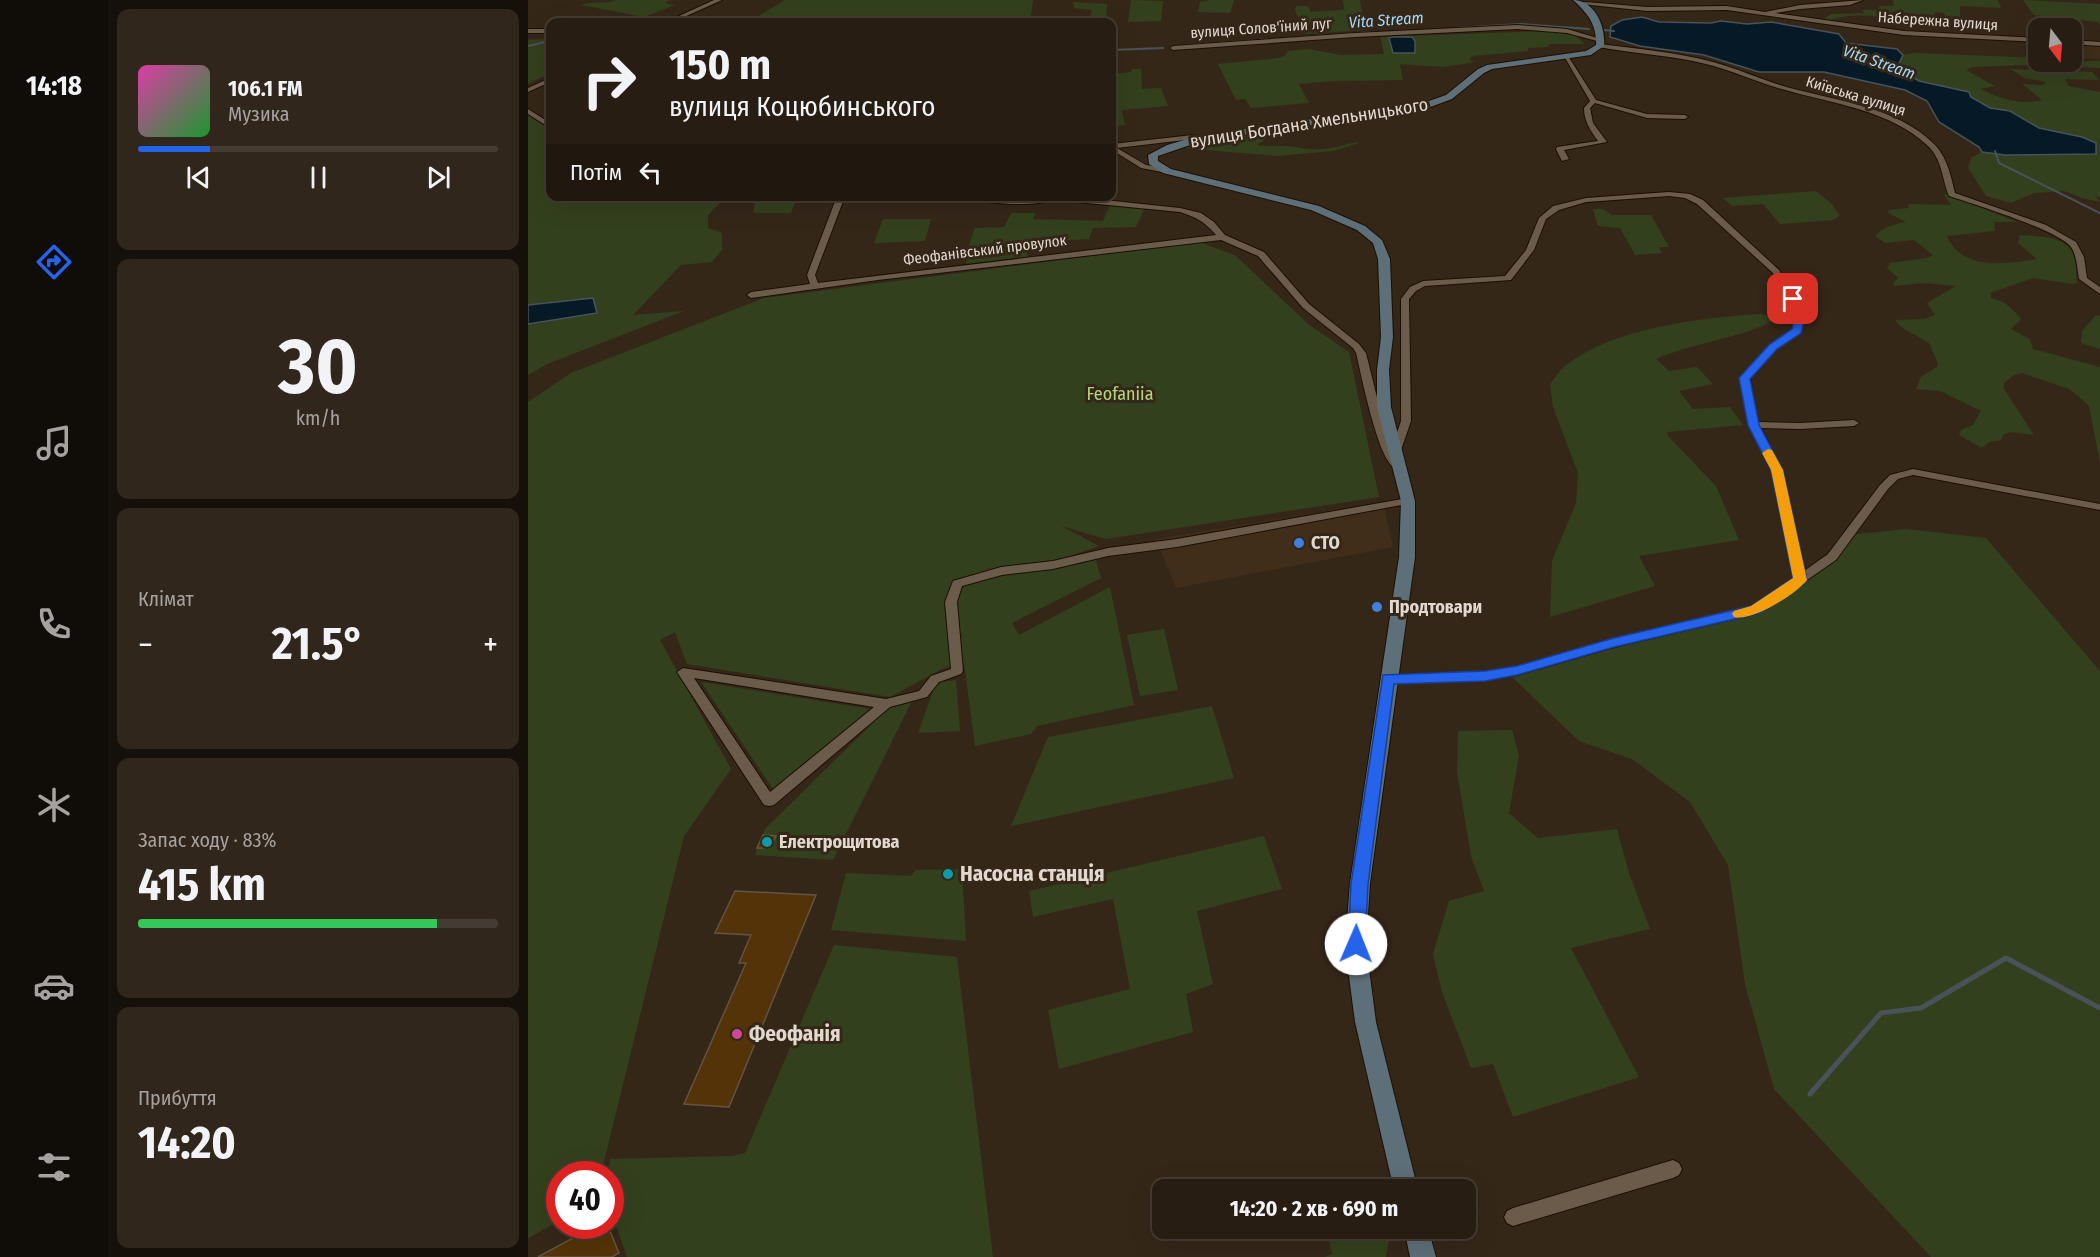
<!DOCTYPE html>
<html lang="uk">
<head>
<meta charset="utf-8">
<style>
	:root { --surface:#281d12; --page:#30261b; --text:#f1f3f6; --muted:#a5a29f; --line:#443b32; --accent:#2563eb }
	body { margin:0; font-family:"Fira Sans Condensed",sans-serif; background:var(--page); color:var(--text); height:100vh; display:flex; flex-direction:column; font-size:22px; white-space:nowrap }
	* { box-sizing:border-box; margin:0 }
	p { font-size:20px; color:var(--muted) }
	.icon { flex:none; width:33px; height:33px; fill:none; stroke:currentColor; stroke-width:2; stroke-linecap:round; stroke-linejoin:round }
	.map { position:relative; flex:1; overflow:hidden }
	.details { display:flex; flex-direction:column; gap:9px; padding:9px; background:#16100a; width:420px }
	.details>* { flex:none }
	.banner { position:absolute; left:18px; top:18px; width:570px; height:183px; border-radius:12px; box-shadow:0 6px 24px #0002,0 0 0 2px var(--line); background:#281d12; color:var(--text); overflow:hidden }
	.needle { width:39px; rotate:164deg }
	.buttons { position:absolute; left:1500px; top:18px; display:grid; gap:12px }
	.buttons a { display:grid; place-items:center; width:54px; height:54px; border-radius:12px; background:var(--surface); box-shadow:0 6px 24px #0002,0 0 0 2px var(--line); font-size:30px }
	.speed { position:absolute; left:18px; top:1161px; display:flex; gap:12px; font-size:30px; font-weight:700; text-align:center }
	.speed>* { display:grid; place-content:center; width:78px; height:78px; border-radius:50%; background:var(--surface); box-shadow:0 6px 24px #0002,0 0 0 2px var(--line); line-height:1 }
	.speed .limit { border:9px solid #d22; background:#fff; color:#111 }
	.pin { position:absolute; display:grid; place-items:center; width:51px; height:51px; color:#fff; margin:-26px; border-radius:12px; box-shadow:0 3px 9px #0006 }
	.me { position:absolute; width:66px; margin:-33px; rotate:1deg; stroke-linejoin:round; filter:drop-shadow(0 0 4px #0008) }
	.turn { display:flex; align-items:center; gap:21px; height:126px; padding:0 24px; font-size:27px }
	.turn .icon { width:78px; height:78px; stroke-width:2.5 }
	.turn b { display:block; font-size:42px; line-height:51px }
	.then { display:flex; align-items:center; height:57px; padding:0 24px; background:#0003; gap:12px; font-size:22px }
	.big { font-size:45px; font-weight:700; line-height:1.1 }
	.details .tile { flex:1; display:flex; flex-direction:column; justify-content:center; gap:9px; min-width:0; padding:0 21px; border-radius:12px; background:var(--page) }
	.details .dial { align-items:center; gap:0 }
	.dial b { font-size:78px; line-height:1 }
	.song { display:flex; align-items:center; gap:18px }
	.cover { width:72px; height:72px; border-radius:9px; background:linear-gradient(135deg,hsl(320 70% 55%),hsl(130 70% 35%)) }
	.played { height:6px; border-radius:3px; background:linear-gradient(90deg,var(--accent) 20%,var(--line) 20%) }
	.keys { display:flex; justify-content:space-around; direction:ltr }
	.heat { display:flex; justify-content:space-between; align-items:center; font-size:33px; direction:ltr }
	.charge { height:9px; border-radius:4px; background:linear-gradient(90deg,#34c759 83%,var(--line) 0) }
	.trip { position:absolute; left:624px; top:1179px; width:324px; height:60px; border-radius:12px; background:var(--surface); box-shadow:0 6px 24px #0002,0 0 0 2px var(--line); font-weight:700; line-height:60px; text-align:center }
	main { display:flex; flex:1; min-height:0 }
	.menu { display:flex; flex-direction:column; width:108px; justify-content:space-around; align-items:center; background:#100c07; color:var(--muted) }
	.menu .icon { width:42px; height:42px }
	.menu .on { color:var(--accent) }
	.menu b { font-size:27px; color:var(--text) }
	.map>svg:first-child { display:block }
	.built { fill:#402d1a }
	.green { fill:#33401d }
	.water { fill:#051a26; stroke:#475358; stroke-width:1.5 }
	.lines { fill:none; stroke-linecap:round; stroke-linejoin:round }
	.stream-far1 { stroke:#475358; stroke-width:2 }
	.stream { stroke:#475358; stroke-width:5 }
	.building { fill:#543308; stroke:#635343; stroke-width:1.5 }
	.street-casing { stroke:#1c0f03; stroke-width:2 }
	.secondary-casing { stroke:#1c0f03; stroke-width:2 }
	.street { fill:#6b5b4b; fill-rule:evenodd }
	.secondary { fill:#5d6f79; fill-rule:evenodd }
	.route { fill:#2563eb; stroke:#184099; stroke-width:1.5 }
	.slow { fill:#f59e0b }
	.shop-dot { fill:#3f7fe0; stroke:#352718; stroke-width:2 }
	.culture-dot { fill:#0f9aa8; stroke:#352718; stroke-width:2 }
	.hotel-dot { fill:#d1479c; stroke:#352718; stroke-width:2 }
	.labels { text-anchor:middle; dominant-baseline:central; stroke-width:6; stroke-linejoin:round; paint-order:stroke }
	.far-street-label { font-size:15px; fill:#e1d8ce; stroke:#352718 }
	.far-water-label { font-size:16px; font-style:italic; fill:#a2d8f9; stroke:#352718 }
	.street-label { font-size:18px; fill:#e1d8ce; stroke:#352718 }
	.park-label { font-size:18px; fill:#b2d47c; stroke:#352718 }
	.poi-label { font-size:18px; font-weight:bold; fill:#e1d8ce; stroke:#352718; text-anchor:start }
	.near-poi-label { font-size:21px; font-weight:bold; fill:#e1d8ce; stroke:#352718; text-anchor:start }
</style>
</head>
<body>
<main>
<nav class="menu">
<b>14:18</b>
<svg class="icon on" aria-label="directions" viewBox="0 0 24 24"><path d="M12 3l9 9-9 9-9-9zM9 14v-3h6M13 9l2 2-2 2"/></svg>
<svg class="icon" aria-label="music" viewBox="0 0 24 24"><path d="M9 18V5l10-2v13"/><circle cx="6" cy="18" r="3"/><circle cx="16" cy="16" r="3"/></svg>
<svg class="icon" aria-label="phone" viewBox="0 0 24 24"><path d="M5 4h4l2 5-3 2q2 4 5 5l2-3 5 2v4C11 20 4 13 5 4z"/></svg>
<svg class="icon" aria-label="climate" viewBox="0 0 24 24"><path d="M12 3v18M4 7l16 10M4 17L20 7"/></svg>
<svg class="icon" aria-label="car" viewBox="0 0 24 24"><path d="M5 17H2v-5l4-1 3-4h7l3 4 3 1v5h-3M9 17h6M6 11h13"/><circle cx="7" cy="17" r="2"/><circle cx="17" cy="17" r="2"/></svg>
<svg class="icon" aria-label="filters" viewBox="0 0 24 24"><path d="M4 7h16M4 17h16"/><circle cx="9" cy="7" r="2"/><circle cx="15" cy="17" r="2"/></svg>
</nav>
<section class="details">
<div class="tile">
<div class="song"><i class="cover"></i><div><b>106.1 FM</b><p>Музика</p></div></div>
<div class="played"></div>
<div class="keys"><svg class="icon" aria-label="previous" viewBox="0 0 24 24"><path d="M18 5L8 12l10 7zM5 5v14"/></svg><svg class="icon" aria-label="pause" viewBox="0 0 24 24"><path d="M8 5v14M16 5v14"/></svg><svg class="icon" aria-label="next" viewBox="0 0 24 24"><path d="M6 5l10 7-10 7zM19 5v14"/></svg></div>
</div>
<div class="tile dial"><b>30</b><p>km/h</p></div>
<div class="tile"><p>Клімат</p>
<div class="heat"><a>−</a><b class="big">21.5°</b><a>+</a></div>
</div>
<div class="tile"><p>Запас ходу · 83%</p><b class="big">415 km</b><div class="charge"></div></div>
<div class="tile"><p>Прибуття</p><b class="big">14:20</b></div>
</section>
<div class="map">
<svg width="1572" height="1257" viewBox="0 0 1572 1257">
	<rect width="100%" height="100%" fill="#352718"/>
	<path class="built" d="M1544 43 1572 45V59L1544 58Z
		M855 502 865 547 648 588 628 539Z"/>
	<path class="green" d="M88 0H142L137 3 147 5 116 17 53 5C66 0 79 5 88 0Z
		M257 0H505L502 22H221Z
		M603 0 635 1 633 21 600 22Z
		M682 0H706L702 13 670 12 672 2Z
		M815 0H832L837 30 778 34 767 11 768 6H780L783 12 813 10 816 9Z
		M1365 0H1470L1473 8 1432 6V17L1417 16 1416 13 1407 12 1405 23C1372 21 1329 8 1298 22L1296 19 1303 14 1336 13 1334 10H1349L1352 6H1366Z
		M1495 0 1572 4V26L1570 22 1506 15Z
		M545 2 579 4 578 19 562 21 564 10 546 8Z
		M1018 31 1047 35 1057 44H1022L1019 47 1000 48V51L945 56 941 59 946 62 915 67 872 64 875 80 805 81 771 84 781 103 723 108 717 99 708 100 690 64 751 58 758 55 760 51 780 49 813 55 856 54 852 37Z
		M22 39V73L0 84V40Z
		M1386 53 1510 58V62L1572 61V68L1496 65 1444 67 1438 70 1467 86 1452 89C1471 98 1493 106 1514 100L1494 84 1515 85 1518 82 1497 78 1482 69 1564 72 1571 80 1537 79 1541 86 1572 92V198L1567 195 1572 202 1554 198 1536 191 1506 193 1483 203 1458 196 1440 168 1443 158 1454 152 1478 155 1568 154V143L1554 137 1511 128 1482 111 1462 108 1391 81 1369 67 1375 55Z
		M604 69H613L614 89 633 88 640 106 594 110 597 125 584 126V95L589 94 588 88 584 87 585 74 603 72Z
		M0 115 22 130V196L198 197 180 215V228L194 233V250L184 262 153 265 105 315 156 311 19 364 0 375Z
		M737 131 739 138 729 145C741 147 759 145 767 147 779 150 790 150 804 148 813 147 821 142 831 143L805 151 750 156 654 148 641 150 707 135Z
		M1288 191 1304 204 1312 216 1305 220 1252 224 1235 204 1204 206 1195 198Z
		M1419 194 1489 222H1466L1467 231 1419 236C1433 271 1479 264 1509 259L1490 243 1492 235C1511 237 1541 235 1547 258 1549 266 1548 275 1549 283L1545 284 1505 278 1462 293 1463 298C1477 301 1484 308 1493 319L1483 329 1502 339 1505 349 1572 367V463L1561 406 1549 395 1541 389 1494 373 1486 375 1476 383V389L1506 435 1482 432 1475 435 1473 440 1461 442 1454 448 1431 435 1433 430 1445 425 1453 411 1412 391 1388 389 1393 377 1410 366C1409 358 1404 352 1402 344 1391 335 1375 332 1367 320L1396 319 1407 315 1399 303 1428 286 1396 283 1366 286 1365 283 1370 278 1359 268 1362 263 1399 258 1405 255 1386 240 1357 243 1347 236C1354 227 1367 224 1378 222L1360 213 1361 210 1381 208 1380 204 1423 205 1416 195Z
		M228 197V196L269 197 263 213H225Z
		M582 205 617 207 608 227 565 228 561 239 502 242 499 257 438 264 441 245 447 228 476 227 483 213H508L505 219 575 221Z
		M1065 209H1075L1084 215H1123L1141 247H1131L1134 253 1107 255 1092 228 1070 226Z
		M355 219H403L397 241 346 243Z
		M672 242 708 256 780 324 821 352 851 497 578 539 533 526 571 546 515 565 567 558 573 578 484 623 491 635 582 587 606 705 509 726 503 734 447 746 436 663 414 669 362 697 159 664 147 632 132 640 203 769 156 836 73 1174H32L31 1221 0 1238V402L43 373 236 298Z
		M1233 314 1252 318C1214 338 1168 342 1128 359L1141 371 1169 367 1185 384 1151 391 1165 409 1202 407 1215 425 1139 432 1140 436 1188 486 1211 540 1111 556 1127 586 1022 617 1024 561 1048 503 1050 473 1025 407 1022 384C1027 378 1031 371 1037 366 1086 327 1173 318 1233 314Z
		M1568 315 1572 316V349L1553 343 1554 331Z
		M1378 529 1458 538 1572 671V1257H1403L1246 1089 1217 984 1200 865 1162 802 1104 759 1051 741 982 675 1238 609 1304 557 1322 535Z
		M636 629 650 690 612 696 599 635Z
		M428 680 432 731 390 733 408 683Z
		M173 682 342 709 245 789Z
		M384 701 305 860 227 855 237 829 359 709Z
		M684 706 706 778 483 826 520 737Z
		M984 730 991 756 981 813 1010 838 1089 829 1101 873 1122 929 1043 948 1111 1077 985 1117 965 1064 943 1068 914 992 905 954 921 901 956 891 943 856 929 772 930 731Z
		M736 836 754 889 669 911 685 984 658 994 665 1032 531 1069 520 1010 602 989 585 899 505 917 501 891Z
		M434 869 438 941 303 930 318 873 383 876 388 870Z
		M306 945 429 957 465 1257H99L83 1212 82 1174H80L82 1159 204 1156 217 1153Z
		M857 1229 861 1240 858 1257H797L804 1254 801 1240 810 1229Z"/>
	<path class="water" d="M1114 17 1131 22 1183 23 1193 21 1219 24 1243 22 1311 34 1318 43 1369 49 1375 55 1369 67 1391 81 1441 92 1443 97 1462 108 1482 111 1511 128 1554 137 1568 143V154L1477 155 1454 152 1451 147 1411 122 1399 101 1377 90 1296 72H1231L1176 55 1112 46 1082 37 1083 26 1094 20Z
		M864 37H884L887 41V53H865L861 38Z
		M65 298 69 313 0 324V305Z"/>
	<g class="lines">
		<path class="stream-far1" d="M927 28 993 24 1061 29
			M1076 30 1086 31
			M774 37 842 32
			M661 45 743 39
			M0 46 22 41
			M584 50 635 48
			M1467 151 1471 163 1572 213"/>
		<path class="stream" d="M1282 1094 1353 1013 1393 1008 1478 958 1572 1008"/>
	</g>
	<path class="building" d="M235 835 248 836 242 848H229Z
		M207 891 288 895 201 1107 156 1104 218 963H211L223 935 187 933Z
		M67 1226H80L91 1253 84 1257H10Z"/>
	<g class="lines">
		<defs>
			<path id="street" d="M186 0H194L145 22H138Z
				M1335 0 1322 5 1272 9 1247 13 1376 31 1510 38V42L1376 35 1199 10 1119 11 1054 4 1057 2 1119 7 1199 6 1237 12 1272 5Z
				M990 25 1039 29 1076 40 1073 42 1039 33 990 29 827 37 645 50 642 48 645 46 827 33Z
				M0 29H22V33H0Z
				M1544 40 1572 42V46L1544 44Z
				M1072 44C1110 49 1148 52 1185 62 1211 69 1236 81 1262 88 1310 101 1368 107 1405 143 1419 156 1423 176 1427 193L1518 225 1548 242 1556 257 1559 278 1572 287V294L1551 279C1549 268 1549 256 1543 247 1530 230 1445 204 1421 196 1414 179 1414 159 1400 146 1363 111 1308 104 1261 91 1233 84 1206 71 1178 64 1143 55 1106 54 1070 47Z
				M1036 56H1040L1068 100 1119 114 1157 115 1160 117 1157 119 1119 118 1067 103 1062 108 1065 123 1079 142 1036 150 1041 159 1034 161 1028 149 1029 147 1070 141C1062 130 1056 121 1056 108L1062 101Z
				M22 78V82L0 92V88Z
				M0 109 22 123V128L0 114Z
				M665 135 677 138 673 140 665 139 589 148 618 165 642 169V173H639L613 168 584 150V144Z
				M1141 192 1162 194 1175 200 1251 270 1277 313 1272 333 1248 349 1222 378 1230 422 1272 423 1326 420 1331 423 1326 426 1272 429 1233 428 1254 470 1276 571 1300 554 1352 485 1362 475 1385 469 1572 504V510L1385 475 1370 479 1360 489 1308 560 1231 613 1086 647 989 675 957 680 860 683 856 682 854 679 856 676 860 675 957 672 989 667 1086 639 1223 607 1266 578 1244 470 1221 425 1212 378 1242 345 1265 330 1269 313 1245 273 1169 204 1157 198 1141 196 1058 202 1031 210 1018 219 1006 250 983 280 897 286 888 291 881 299 883 421 873 450 867 453 872 465 867 468C850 461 833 373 828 353L825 348 775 308 730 256 693 240 350 280 223 298 219 295 223 292 282 284 279 275 306 204 312 196H319L314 204 287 275 290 283 688 235C677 222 668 217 652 212L528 200C506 206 461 206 441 196L499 200 538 196 652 208 673 213 686 222 697 235 736 252 781 304 831 344 838 353 858 434 864 447 873 421V299L882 287 895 281 977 276 998 250 1011 218 1025 206 1058 198Z
				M880 498 884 499 885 501 884 503 649 547 580 556 525 569 474 575 434 586 429 602 435 671 433 674 411 682 399 697 362 707 246 805 241 806 236 805 149 672 155 668 358 699 391 691 403 676 423 669 417 602 425 581 473 567 525 561 580 548 649 539ZM166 678 346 707 242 792Z
				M1145 1160 1151 1163 1154 1169 1151 1175 1145 1178 985 1226 979 1223 976 1217 979 1211 985 1208Z"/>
			<path id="secondary" d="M1045 0C1067 0 1078 27 1076 46L1063 55 964 69 956 73 924 99 897 109 674 141 630 156V161L643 169 791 206 837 226 854 240 862 259 865 337 861 370 863 407 887 501V557L842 883 838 946 848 1022 890 1190H866L827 1022 817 946 822 883 871 557 873 501 849 407V370L853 337 850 259 845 243 829 230 783 210 635 173 621 164 620 155 639 145 673 135 895 103 918 95 950 69 959 65 1058 51 1068 45C1069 24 1059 13 1045 0Z
				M876 1228H900L908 1257H882Z"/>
		</defs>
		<use href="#street" class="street-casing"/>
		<use href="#secondary" class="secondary-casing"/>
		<use href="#street" class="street"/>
		<use href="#secondary" class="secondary"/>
	</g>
	<path class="route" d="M1265 296 1268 297 1278 313 1273 333 1249 349 1222 379 1231 425 1255 470 1279 580 1277 583 1232 613 1086 647 989 675 957 681 866 684 840 884 837 944 834 949 828 951 822 949 820 944 823 884 855 675 957 671 989 666 1086 638 1223 606 1265 578 1243 470 1220 425 1211 378 1241 345 1264 329 1268 313 1260 299Z"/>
	<path class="slow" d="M1240 449 1244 450 1255 470 1279 580C1268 594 1224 622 1206 617L1204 614 1206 611 1223 606 1265 578 1243 470 1234 453Z"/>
	<g class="shop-dot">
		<circle cx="771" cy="543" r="6"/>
		<circle cx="849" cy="607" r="6"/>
	</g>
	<g class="culture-dot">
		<circle cx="239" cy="842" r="6"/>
		<circle cx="420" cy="874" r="6"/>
	</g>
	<circle class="hotel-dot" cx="209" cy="1034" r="6"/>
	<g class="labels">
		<g class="far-street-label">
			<text transform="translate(1410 21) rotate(4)">Набережна вулиця</text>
			<text transform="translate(733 28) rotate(-4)">вулиця Солов'їний луг</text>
			<text transform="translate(1328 96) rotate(17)">Київська вулиця</text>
			<text transform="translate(457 250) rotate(-7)">Феофанівський провулок</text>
		</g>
		<g class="far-water-label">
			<text transform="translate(858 20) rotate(-4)">Vita Stream</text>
			<text transform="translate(1351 62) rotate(19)">Vita Stream</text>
		</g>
		<g class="street-label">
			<text transform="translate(781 123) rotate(-9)">вулиця Богдана Хмельницького</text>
		</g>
		<g class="park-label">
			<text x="592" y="394">Feofaniia</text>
		</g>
		<g class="poi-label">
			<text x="783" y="543">СТО</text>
			<text x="861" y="607">Продтовари</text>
			<text x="251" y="842">Електрощитова</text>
		</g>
		<g class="near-poi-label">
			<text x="432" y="874">Насосна станція</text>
			<text x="221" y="1034">Феофанія</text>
		</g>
	</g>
</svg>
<div class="buttons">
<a><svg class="needle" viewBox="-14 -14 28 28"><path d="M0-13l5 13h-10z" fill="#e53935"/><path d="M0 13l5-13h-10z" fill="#a5a29f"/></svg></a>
</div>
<div class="speed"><div class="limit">40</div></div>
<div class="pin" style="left:1265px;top:299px;background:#d93025"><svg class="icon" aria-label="arrive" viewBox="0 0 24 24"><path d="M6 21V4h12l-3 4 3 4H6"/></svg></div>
<svg class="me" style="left:828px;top:944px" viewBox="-20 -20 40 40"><circle r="19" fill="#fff"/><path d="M0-13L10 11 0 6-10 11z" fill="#2563eb"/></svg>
<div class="trip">14:20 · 2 хв · 690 m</div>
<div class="banner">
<div class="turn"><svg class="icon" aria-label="right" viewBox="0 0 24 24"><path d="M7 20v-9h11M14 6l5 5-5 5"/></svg><div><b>150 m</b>вулиця Коцюбинського</div></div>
<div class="then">Потім<svg class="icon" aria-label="left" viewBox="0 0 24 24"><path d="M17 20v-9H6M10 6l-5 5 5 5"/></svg></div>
</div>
</div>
</main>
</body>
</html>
